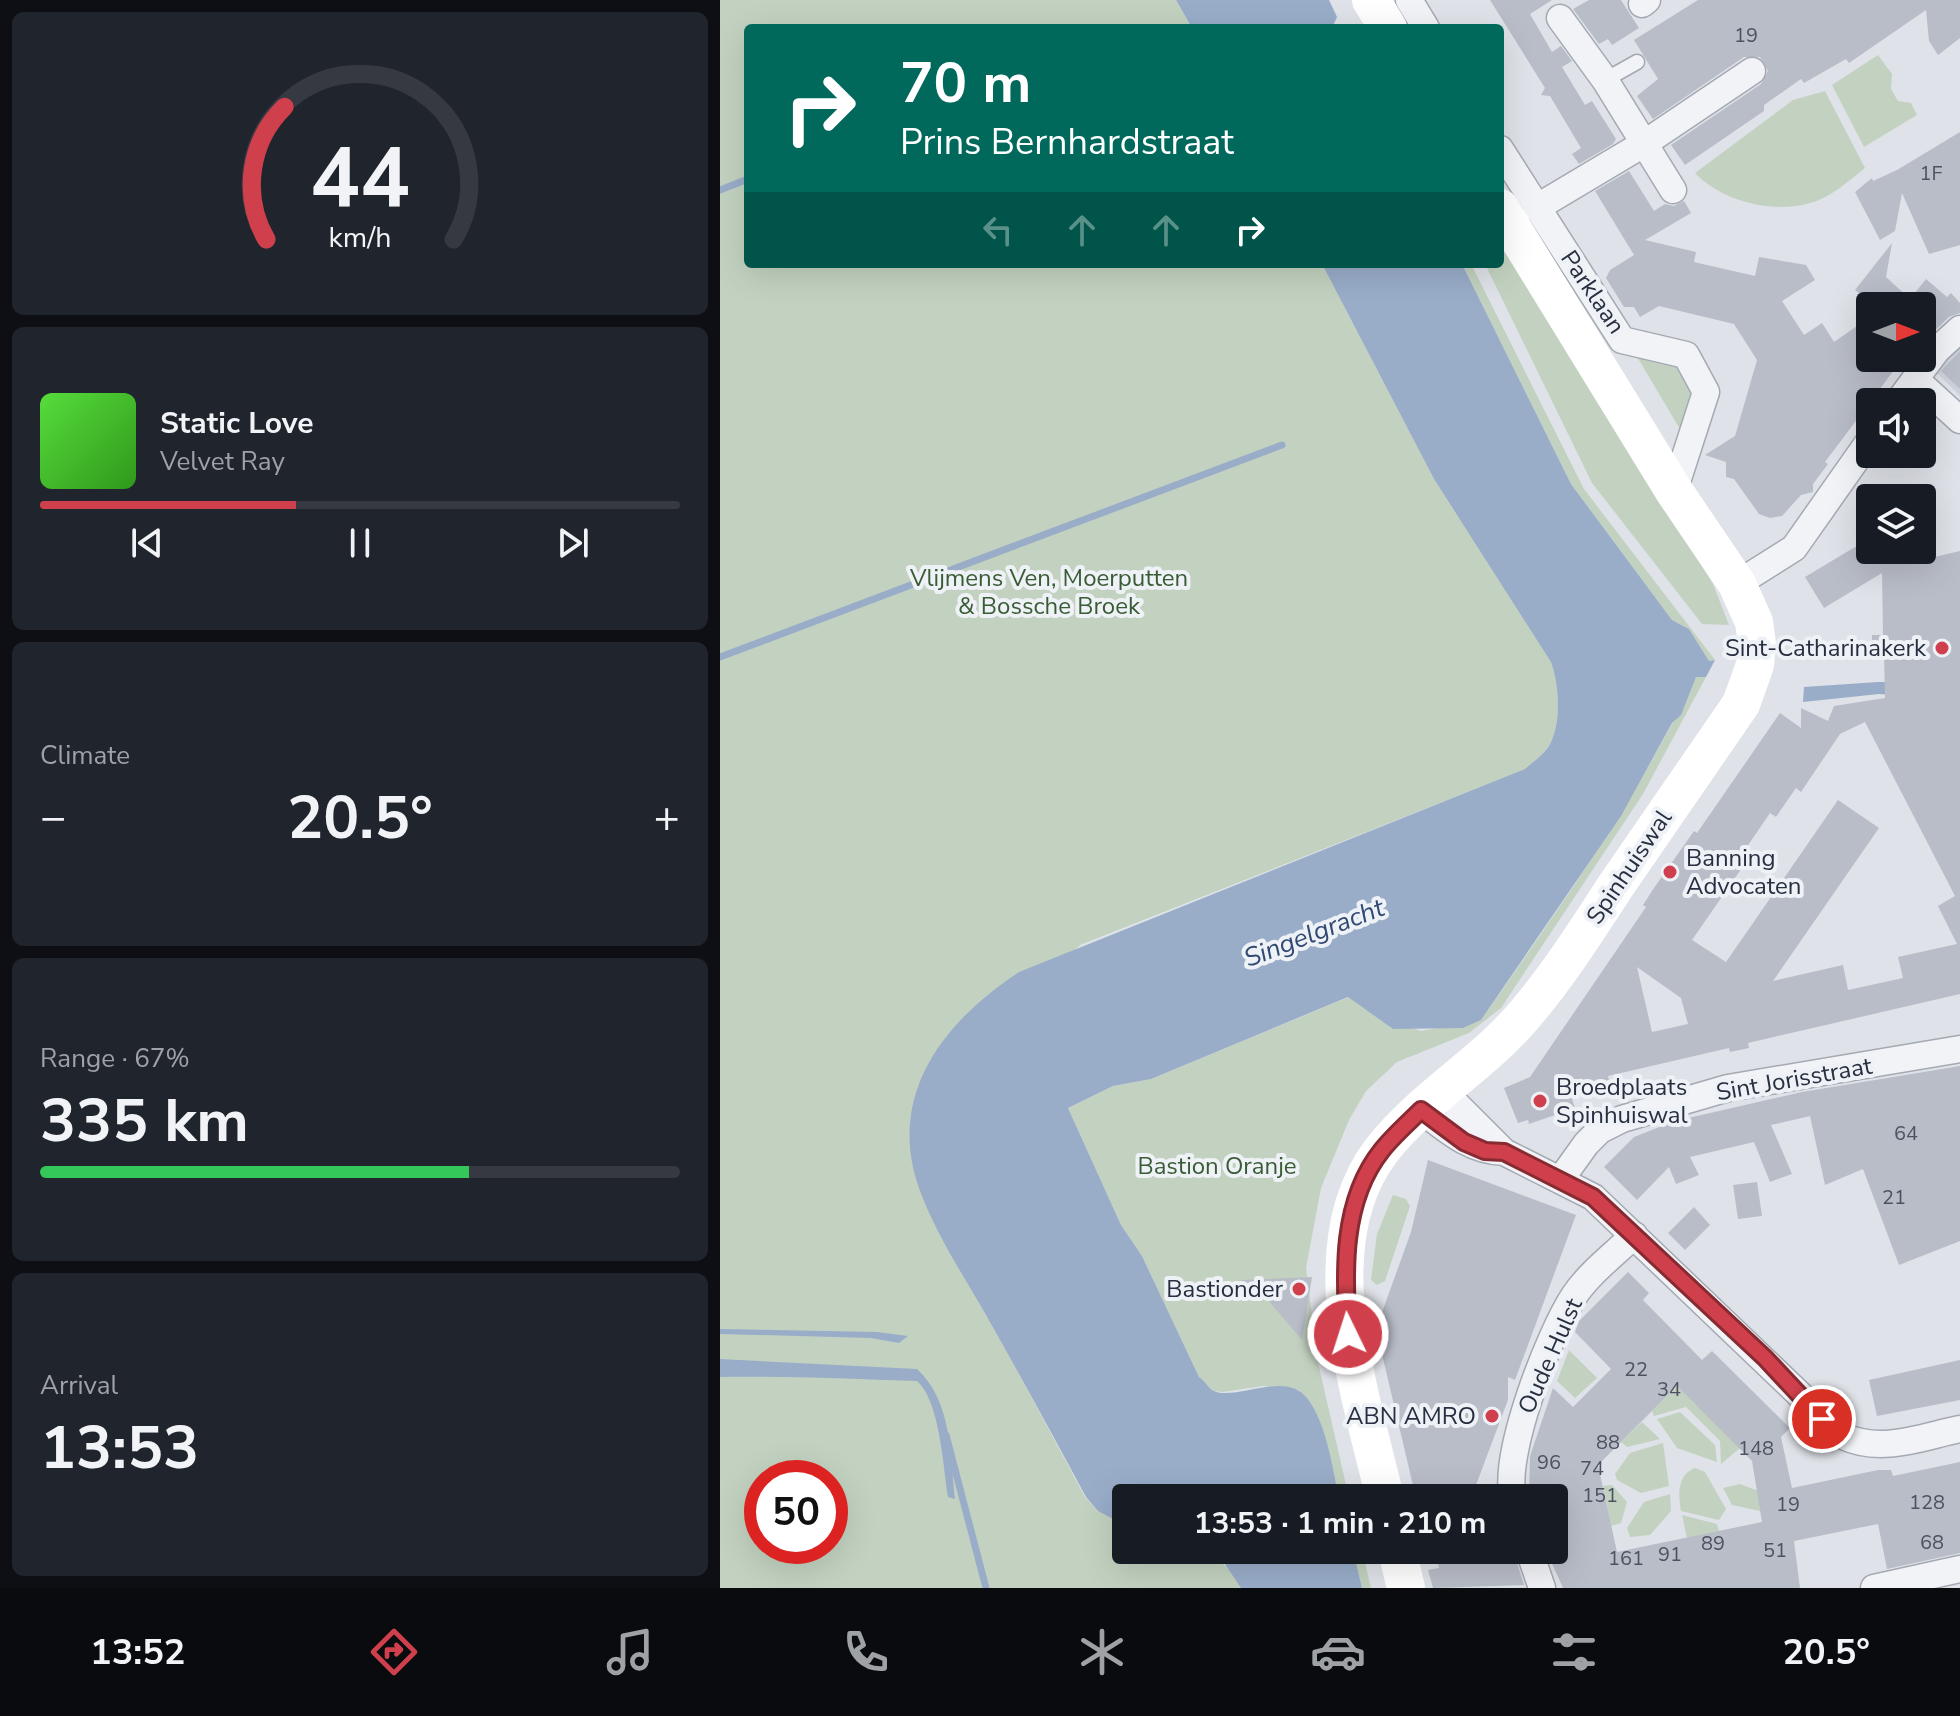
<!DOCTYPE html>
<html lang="en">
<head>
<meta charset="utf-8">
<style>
	:root { --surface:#171b24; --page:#20242c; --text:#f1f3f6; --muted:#9ea1a6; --line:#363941; --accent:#d0404c }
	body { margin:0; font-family:"Nunito Sans",sans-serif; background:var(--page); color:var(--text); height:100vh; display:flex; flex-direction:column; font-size:30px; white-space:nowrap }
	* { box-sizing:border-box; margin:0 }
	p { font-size:26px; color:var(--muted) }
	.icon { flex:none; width:44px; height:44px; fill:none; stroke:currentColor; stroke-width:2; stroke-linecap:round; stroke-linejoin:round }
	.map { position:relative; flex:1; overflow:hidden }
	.panel { display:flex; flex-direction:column; gap:12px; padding:12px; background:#0d0f14; width:720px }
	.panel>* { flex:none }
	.guide { position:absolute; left:24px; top:24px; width:760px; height:244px; border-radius:8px; box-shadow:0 8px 32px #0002; background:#00695c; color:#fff; overflow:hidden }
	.needle { width:52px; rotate:90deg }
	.buttons { position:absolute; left:1136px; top:292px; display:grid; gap:16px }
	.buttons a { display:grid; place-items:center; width:80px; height:80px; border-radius:8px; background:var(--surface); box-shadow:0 8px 32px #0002; font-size:40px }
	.speed { position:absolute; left:24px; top:1460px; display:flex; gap:16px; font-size:40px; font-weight:700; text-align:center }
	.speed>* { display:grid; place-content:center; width:104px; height:104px; border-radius:50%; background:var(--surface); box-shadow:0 8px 32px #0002; line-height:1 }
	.speed .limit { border:12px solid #d22; background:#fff; color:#111 }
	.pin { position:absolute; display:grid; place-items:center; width:68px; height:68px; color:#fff; margin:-34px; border:4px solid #fff; border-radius:50%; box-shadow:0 2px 8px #0007 }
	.me { position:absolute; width:88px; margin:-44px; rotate:356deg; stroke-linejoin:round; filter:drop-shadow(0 0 6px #0008) }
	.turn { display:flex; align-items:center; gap:28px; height:168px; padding:0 24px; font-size:36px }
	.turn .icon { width:104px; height:104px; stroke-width:2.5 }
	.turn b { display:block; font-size:56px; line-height:68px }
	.lanes { display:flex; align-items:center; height:76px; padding:0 24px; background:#0003; justify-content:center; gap:40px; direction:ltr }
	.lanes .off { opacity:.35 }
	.big { font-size:60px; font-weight:700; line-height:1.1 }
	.panel .widget { flex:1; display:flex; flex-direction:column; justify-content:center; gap:12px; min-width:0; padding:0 28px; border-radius:12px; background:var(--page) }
	.panel .dial { align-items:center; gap:0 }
	.dial svg { height:208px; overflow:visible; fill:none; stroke:var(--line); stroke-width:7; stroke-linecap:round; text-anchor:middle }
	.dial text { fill:var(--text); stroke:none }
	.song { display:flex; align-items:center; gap:24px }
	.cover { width:96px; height:96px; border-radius:12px; background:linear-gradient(135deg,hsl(110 70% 55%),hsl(110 70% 35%)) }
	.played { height:8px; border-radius:4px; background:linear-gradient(90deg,var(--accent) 40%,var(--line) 40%) }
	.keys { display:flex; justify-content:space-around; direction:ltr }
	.heat { display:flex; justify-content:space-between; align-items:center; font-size:44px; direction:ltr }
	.charge { height:12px; border-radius:6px; background:linear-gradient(90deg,#34c759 67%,var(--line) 0) }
	.trip { position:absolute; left:392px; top:1484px; width:456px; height:80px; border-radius:8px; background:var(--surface); box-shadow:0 8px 32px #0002; font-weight:700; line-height:80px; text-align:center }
	.menu { display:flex; height:128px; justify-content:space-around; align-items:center; background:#090b0e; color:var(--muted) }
	.menu .icon { width:56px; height:56px }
	.menu .selected { color:var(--accent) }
	.menu b { font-size:36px; color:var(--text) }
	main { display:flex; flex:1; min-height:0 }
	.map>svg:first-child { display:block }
	.built { fill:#cdd1da }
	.green { fill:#c3d2c0; fill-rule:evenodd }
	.water { fill:#99adc9 }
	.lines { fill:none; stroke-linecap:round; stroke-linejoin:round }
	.stream { stroke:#99adc9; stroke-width:7 }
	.building { fill:#b9bdc8; fill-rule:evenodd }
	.lane-casing { stroke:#a4a9b2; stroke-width:17 }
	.street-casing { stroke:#a4a9b2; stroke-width:29 }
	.lane { stroke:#f1f3f7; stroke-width:14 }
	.street { stroke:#f1f3f7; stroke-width:26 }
	.secondary { stroke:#fff; stroke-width:38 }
	.route-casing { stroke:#872a31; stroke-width:20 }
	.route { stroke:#d0404c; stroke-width:14 }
	.poi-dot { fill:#d0404c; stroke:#eef1f6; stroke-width:3 }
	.labels { text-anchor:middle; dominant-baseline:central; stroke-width:8; stroke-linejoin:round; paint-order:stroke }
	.number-label { font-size:20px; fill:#4c5262 }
	.street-label { font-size:24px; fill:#272f40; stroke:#eef1f6 }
	.park-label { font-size:24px; fill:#395c34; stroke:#eef1f6 }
	.poi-label { font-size:24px; fill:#272f40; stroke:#eef1f6; text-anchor:end }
	.water-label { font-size:26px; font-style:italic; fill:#314a74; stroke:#eef1f6 }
</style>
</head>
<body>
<main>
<section class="panel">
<div class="widget dial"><svg viewBox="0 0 100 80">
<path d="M14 69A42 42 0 1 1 86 69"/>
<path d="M14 69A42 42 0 0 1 21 18" stroke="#d0404c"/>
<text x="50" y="56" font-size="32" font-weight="700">44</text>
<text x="50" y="72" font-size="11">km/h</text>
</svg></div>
<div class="widget">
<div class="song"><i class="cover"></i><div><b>Static Love</b><p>Velvet Ray</p></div></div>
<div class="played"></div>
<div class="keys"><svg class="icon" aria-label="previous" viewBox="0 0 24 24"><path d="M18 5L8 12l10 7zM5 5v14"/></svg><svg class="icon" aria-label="pause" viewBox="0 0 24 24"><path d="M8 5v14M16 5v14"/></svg><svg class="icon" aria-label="next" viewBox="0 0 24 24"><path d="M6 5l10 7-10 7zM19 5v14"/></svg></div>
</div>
<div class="widget"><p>Climate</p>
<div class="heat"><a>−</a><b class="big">20.5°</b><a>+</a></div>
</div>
<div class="widget"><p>Range · 67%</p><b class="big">335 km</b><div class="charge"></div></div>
<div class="widget"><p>Arrival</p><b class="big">13:53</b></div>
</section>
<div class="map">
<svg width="1240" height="1588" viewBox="0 0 1240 1588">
	<rect width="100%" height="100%" fill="#dfe2e8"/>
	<path class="built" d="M1240 345V396L1213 369Z"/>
	<path class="green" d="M0 0H456L472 28H28V264H602L714 479 831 661C839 684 842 724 829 746 824 754 813 762 806 769L360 945 190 1119 200 1190 365 1497 378 1511 406 1526V1550C448 1550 501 1541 521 1588H0ZM42 1478H110V1546H42Z
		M1158 55 1172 74 1171 89 1178 101 1191 103 1197 115 1144 147 1112 85Z
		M1105 91 1145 168C1131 179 1116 193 1099 200 1060 216 1003 203 975 173L1073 100Z
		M780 240 993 584 1009 625 982 624 872 483 765 264H780Z
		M742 264H751L864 489 995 660 989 661 969 629 952 620 851 484Z
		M916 355 952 360 972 395 964 436Z
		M976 677H986L923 794 781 1008 749 1033 677 1062 646 1091 629 1120 601 1188 586 1268 597 1358 629 1498H619L605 1440 579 1390 543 1386 503 1392 493 1391 479 1377 422 1256 401 1225 348 1108 393 1086 431 1079 629 997 673 1029 690 1027 701 1031 761 1020C839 909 917 798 976 677Z
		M673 1195 686 1199 690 1206 665 1281 657 1285 651 1280 657 1234Z
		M849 1350 877 1378 855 1398 837 1381Z
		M957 1386 1020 1448 1001 1464 1000 1441 966 1407 934 1416 932 1411Z
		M960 1412 995 1445 997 1462 957 1448 937 1419Z
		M922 1422 940 1439 907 1447 901 1442Z
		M943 1443 949 1486 921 1493 897 1480 895 1474 910 1453Z
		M975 1468 985 1472 1006 1509 999 1520 961 1511C958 1494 957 1475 975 1468Z
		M1020 1484 1039 1491 1040 1511 1012 1505 1003 1488Z
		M892 1485 907 1502 901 1523 891 1526 883 1486Z
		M950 1494 951 1511 930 1535 910 1537 907 1528 924 1502Z
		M962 1515 997 1524 999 1531 967 1538Z
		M633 1550H642L651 1588H642Z"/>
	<path class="water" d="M456 0H609L617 17 612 28H472Z
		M602 264H742L851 484 952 620 969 629 989 661 995 660 986 677H976L961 715 952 723 901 816 761 1020 743 1028 673 1029 628 997 431 1079 393 1086 348 1108 401 1225 422 1256 479 1377C484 1380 488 1387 492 1390 514 1403 565 1369 587 1398 607 1424 612 1467 619 1498H406V1526L378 1511 366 1497C333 1436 300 1375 266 1315 243 1275 216 1234 200 1191 165 1096 223 1022 299 972L805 769C813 762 824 754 829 746 842 724 839 684 831 662L714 479Z
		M1158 682H1198L1199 697 1159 694 1083 702 1084 687Z
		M0 1329 157 1332 188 1336 179 1343 151 1338 0 1334Z
		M0 1359 197 1369C232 1401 230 1454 235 1499L228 1497C223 1467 220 1401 197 1381 131 1379 66 1376 0 1377Z
		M473 1550H633L642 1588H521L505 1564Z"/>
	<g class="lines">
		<path class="stream" d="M0 190 28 179
			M0 657 562 445
			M226 1435 266 1588"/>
	</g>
	<path class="building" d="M770 0H832L810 14 832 52 841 46 852 61 842 67 865 105 872 101 896 139 893 144 859 164 852 154 861 148 830 96 821 95 825 88Z
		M869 0H901L919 28 892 45 888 39 879 44 853 9Z
		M978 0H1240V38L1218 55 1209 41 1206 10 1129 63 1126 59 1084 83 1081 79 1044 105V111L965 165 951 145 1041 84 1048 71 1040 57H1024L933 119 917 96 938 79 914 40Z
		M1240 132V245L1209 254 1182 193 1175 231 1160 240 1135 192 1152 178 1153 181 1177 170Z
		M909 171 934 211 945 204 954 206 964 201 971 213 925 240 976 252 974 262 1035 276 1039 257 1086 265 1095 280 1062 301 1084 335 1102 323 1114 342 1150 317V358H1183L1105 462 1108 464 1093 484V492L1081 495 1062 516 1050 518 1039 514 1014 479 1006 477V462L985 455 1015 436 1037 360 1014 324 939 306 920 317 914 307H904L886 278 890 270 914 255 875 191Z
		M1172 243 1166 277 1190 299 1206 279 1227 297 1231 293 1240 303V313L1229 317 1202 343V306H1155L1135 290Z
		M1240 351V389L1221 371Z
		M1135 547 1198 550 1197 561 1240 551V994L1028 1043 1029 1048 1010 1052 1009 1048 888 1076 889 1080 870 1084 872 1092 852 1099 855 1108 809 1124 808 1120 798 1123 784 1088 810 1077 926 907 923 905 934 888 974 831 977 833 1060 713 1081 728V708L1108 721 1114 706 1165 698 1164 653H1152V635H1163L1162 573 1104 608 1085 577ZM1145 722 1235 896 1218 906 1237 944 1178 957 1183 978 1128 990 1123 965 1053 981 1159 828 1118 800 1006 962 972 940 1026 862 1020 857 1050 813 1056 817 1076 788 1081 792 1120 734ZM917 967 961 998 968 1024 932 1032Z
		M1240 1066V1241L1179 1265 1143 1169 1105 1185 1090 1116 1051 1125 1072 1174 1050 1182 1034 1142 970 1157 979 1175 956 1184 949 1167 917 1200 884 1167 914 1137 955 1121 1082 1092Z
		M708 1160 856 1215 795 1380 788 1377V1400L753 1493 745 1495 746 1498H696L656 1329 691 1232Z
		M1037 1182 1042 1216 1018 1219 1013 1185Z
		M974 1207 990 1225 965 1250 948 1233Z
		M908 1272 929 1293 923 1300 982 1360 992 1351 1070 1428 1061 1437 1072 1488 1158 1470H1171L1173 1476 1240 1462V1553L1167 1569 1158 1524 1074 1541 1080 1588H843L826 1550H834V1498H809L810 1456 833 1388 853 1407 891 1369 855 1332 859 1321ZM957 1386 1032 1461 1042 1522 897 1552 878 1465Z
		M592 1277 582 1340 547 1299 543 1301 521 1280Z
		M1240 1360V1400L1157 1416 1149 1380Z
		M715 1550H793L804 1585 713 1588 708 1570 719 1568Z"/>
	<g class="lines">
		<defs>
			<path id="lane" d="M885 80 917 62"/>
			<path id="street" d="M689 0 706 28
				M922 4 927 0
				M840 18 885 80 953 190
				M780 149 902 340 966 355 986 392 954 491
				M816 208 925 143 1032 71
				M1195 379 1240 420
				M1178 402 1217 350 1240 329
				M1017 584 1074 548 1150 440
				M722 1090 784 1152 873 1197 1123 1436C1161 1454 1201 1437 1240 1429
				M701 1110C727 1130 750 1151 784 1152
				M841 1179 866 1144 880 1130 902 1119 1008 1088 1240 1049
				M793 1498C782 1455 829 1334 854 1296 869 1273 895 1254 914 1235
				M809 1550 822 1588
				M1154 1588 1240 1569"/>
		</defs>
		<use href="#lane" class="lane-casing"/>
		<use href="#street" class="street-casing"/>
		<use href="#lane" class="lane"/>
		<use href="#street" class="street"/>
		<path class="secondary" d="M651 0 668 28
			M665 1498C641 1395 589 1246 661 1151 702 1098 764 1064 806 1013 840 973 868 928 897 884 938 824 980 764 1021 704L1035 665 1037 644 1034 622 1017 584 954 491 780 208
			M677 1550 686 1588"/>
	</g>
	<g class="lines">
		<defs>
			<path id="route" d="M628 1334C624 1273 621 1201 662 1150 673 1136 688 1123 701 1110L744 1142 765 1151 784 1152 873 1197 1045 1358 1102 1419"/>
		</defs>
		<use href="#route" class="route-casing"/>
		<use href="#route" class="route"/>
	</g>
	<g class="poi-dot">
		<circle cx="1222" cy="648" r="8"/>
		<circle cx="950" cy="872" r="8"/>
		<circle cx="820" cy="1101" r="8"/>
		<circle cx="579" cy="1289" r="8"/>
		<circle cx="772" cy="1416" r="8"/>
	</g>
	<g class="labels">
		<g class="number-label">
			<text x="1026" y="35">19</text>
			<text x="1211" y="173">1F</text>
			<text x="1186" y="1133">64</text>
			<text x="1174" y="1197">21</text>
			<text x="916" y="1369">22</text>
			<text x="949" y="1389">34</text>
			<text x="888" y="1442">88</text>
			<text x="1036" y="1448">148</text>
			<text x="829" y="1462">96</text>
			<text x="872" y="1468">74</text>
			<text x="880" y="1495">151</text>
			<text x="1207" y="1502">128</text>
			<text x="1068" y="1504">19</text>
			<text x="1212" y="1542">68</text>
			<text x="993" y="1543">89</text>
			<text x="1055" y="1550">51</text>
			<text x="950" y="1554">91</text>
			<text x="906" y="1558">161</text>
		</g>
		<g class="street-label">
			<text transform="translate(873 292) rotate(56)">Parklaan</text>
			<text transform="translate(909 867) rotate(-56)">Spinhuiswal</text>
			<text transform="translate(1074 1079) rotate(-10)">Sint Jorisstraat</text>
			<text transform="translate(830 1356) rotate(-66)">Oude Hulst</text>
		</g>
		<g class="park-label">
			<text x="329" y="578">Vlijmens Ven, Moerputten<tspan x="329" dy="28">&amp; Bossche Broek</tspan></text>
			<text x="497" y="1166">Bastion Oranje</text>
		</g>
		<g class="poi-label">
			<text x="1206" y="648">Sint-Catharinakerk</text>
			<text x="966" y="858" text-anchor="start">Banning<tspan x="966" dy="28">Advocaten</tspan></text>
			<text x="836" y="1087" text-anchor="start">Broedplaats<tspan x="836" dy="28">Spinhuiswal</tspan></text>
			<text x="563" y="1289">Bastionder</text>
			<text x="756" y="1416">ABN AMRO</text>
		</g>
		<g class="water-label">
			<text transform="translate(594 933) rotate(-21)">Singelgracht</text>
		</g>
	</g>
</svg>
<div class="buttons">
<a><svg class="needle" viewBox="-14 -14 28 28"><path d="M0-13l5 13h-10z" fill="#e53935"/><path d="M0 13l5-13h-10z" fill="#9ea1a6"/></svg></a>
<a><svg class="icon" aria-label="sound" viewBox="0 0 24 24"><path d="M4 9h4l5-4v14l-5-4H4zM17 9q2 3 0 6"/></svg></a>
<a><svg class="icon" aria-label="layers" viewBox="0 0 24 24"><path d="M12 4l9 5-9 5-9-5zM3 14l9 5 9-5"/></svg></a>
</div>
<div class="speed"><div class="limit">50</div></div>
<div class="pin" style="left:1102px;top:1419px;background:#d93025"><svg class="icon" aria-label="arrive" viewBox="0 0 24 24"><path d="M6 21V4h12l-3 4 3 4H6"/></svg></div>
<svg class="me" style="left:628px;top:1334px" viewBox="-20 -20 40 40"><circle r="17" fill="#d0404c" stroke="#fff" stroke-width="3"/><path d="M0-11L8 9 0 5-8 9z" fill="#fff"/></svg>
<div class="trip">13:53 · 1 min · 210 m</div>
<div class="guide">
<div class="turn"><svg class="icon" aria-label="right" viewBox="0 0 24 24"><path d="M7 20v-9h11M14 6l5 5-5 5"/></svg><div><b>70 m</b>Prins Bernhardstraat</div></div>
<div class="lanes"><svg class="icon off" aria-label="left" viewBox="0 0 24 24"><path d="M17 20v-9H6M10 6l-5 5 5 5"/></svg><svg class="icon off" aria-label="ahead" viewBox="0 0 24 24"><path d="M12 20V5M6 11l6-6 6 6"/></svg><svg class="icon off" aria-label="ahead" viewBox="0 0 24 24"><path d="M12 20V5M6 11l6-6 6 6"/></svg><svg class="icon" aria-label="right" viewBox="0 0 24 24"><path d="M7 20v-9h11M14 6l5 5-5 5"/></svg></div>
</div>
</div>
</main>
<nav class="menu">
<b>13:52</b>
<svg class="icon selected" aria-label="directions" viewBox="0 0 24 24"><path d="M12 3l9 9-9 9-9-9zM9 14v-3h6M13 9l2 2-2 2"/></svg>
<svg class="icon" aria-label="music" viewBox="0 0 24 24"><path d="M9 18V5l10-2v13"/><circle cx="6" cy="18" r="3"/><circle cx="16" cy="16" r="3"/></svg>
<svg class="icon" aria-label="phone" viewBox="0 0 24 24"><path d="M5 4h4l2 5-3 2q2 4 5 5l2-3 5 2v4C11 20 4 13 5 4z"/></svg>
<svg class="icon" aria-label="climate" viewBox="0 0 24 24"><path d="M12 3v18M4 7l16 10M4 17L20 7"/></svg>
<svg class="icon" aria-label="car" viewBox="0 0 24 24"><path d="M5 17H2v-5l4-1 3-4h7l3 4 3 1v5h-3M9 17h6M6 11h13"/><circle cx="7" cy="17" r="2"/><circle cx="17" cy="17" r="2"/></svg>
<svg class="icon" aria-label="filters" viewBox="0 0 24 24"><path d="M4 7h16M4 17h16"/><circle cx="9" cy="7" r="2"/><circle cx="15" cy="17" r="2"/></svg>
<b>20.5°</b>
</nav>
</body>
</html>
